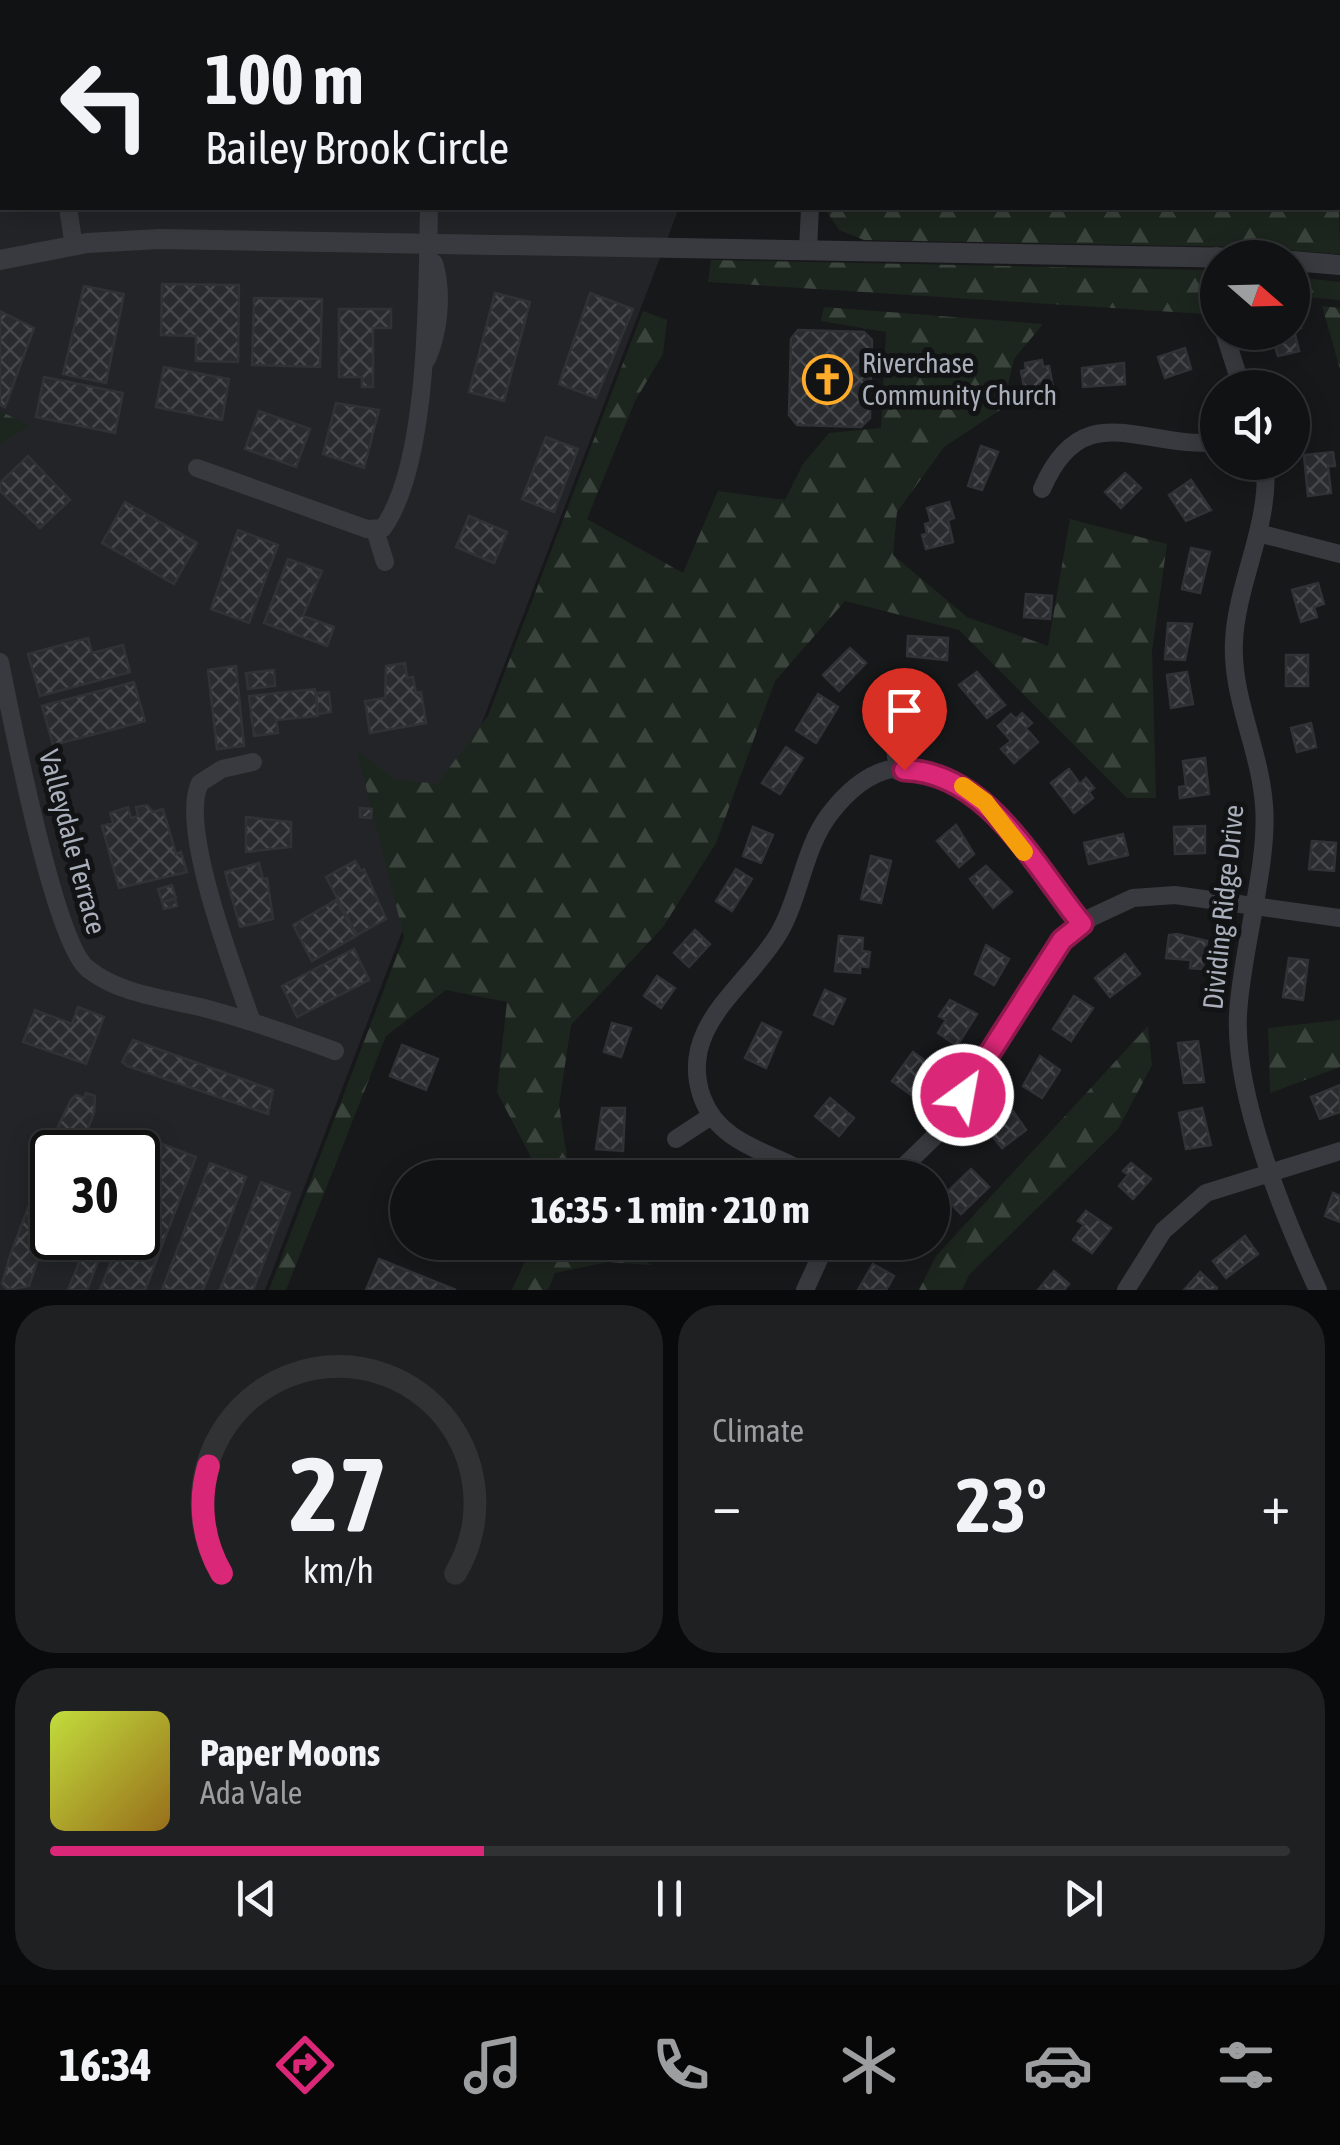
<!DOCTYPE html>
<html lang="en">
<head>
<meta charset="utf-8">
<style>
	:root { --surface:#111214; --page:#1e2022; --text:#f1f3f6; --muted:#9c9ea0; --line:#303234; --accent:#db2777 }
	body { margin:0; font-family:"Asap Condensed",sans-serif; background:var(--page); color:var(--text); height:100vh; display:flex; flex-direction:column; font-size:38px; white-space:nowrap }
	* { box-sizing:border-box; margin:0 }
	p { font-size:32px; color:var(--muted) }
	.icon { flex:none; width:55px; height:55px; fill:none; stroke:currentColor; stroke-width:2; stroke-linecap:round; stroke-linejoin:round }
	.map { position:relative; height:1290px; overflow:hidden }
	.sheet { display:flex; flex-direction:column; gap:15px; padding:15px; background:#090a0b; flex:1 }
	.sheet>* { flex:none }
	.top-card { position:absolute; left:0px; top:0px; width:1340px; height:210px; box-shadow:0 5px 25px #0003,0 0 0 2px var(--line); background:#111214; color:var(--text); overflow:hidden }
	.needle { width:65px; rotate:110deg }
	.buttons { position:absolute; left:1200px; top:240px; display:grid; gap:20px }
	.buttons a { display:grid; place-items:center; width:110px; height:110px; border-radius:50%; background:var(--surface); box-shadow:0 5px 25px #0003,0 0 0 2px var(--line); font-size:50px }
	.speed { position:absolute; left:30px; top:1130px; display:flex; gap:20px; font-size:50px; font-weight:700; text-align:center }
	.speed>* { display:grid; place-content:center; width:130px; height:130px; border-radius:50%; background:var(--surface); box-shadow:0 5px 25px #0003,0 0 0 2px var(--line); line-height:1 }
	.speed .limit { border:5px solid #111; border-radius:15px; background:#fff; color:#111 }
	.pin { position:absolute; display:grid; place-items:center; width:85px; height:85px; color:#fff; margin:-102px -42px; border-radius:50% 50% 50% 0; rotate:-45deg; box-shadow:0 0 10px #0007 }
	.pin .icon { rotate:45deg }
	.me { position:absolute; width:110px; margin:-55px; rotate:32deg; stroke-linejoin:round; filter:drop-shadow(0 0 8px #0008) }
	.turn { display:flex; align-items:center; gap:35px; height:210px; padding:0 40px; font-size:45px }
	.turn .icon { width:130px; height:130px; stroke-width:2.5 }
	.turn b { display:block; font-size:70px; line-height:85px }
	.big { font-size:75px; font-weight:700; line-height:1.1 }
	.sheet .card { flex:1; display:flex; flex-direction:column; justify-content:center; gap:15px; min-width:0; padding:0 35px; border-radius:40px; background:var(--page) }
	.sheet .dial { align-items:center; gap:0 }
	.dial svg { height:260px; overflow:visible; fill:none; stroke:var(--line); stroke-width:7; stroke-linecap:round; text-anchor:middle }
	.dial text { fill:var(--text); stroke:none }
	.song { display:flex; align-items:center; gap:30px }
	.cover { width:120px; height:120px; border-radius:15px; background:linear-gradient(135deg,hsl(70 70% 55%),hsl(40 70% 35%)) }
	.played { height:10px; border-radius:5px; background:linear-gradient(90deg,var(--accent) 35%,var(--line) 35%) }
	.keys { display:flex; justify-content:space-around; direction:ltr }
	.heat { display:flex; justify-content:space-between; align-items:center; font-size:55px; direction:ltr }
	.sheet .tiles { flex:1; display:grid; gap:15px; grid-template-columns:1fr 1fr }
	.card:last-child { grid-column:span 2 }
	.trip { position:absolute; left:390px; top:1160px; width:560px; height:100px; border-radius:50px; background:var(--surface); box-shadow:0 5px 25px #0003,0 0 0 2px var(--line); font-weight:700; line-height:100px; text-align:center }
	.menu { display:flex; height:160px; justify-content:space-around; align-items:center; background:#070708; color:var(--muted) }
	.menu .icon { width:70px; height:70px }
	.menu .active { color:var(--accent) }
	.menu b { font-size:45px; color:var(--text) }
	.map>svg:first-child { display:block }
	.built { fill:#232427; fill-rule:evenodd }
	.forest { fill:url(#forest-firs) }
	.building { fill:url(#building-cross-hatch); stroke:#313236; stroke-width:2.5 }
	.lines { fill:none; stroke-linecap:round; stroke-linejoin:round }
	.minor { stroke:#383a3f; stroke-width:18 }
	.tertiary { stroke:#383a3f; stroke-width:20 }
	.route-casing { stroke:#8e194d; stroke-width:25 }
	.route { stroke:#db2777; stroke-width:18 }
	.slow { stroke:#f59e0b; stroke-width:18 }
	.labels { text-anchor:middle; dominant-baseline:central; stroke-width:10; stroke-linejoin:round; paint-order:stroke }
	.poi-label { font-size:28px; fill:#a9afbb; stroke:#121315; text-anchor:start }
	.street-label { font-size:28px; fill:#a9afbb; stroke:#121315 }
</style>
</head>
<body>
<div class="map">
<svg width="1340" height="1290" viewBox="0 0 1340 1290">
	<defs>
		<pattern id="forest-firs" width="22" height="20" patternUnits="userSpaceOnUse" patternTransform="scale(2.5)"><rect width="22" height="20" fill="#1d261e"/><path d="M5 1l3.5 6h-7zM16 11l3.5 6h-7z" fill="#3b433d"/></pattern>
		<pattern id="building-cross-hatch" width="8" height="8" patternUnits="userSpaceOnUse" patternTransform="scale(2.5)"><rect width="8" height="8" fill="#2a2b2e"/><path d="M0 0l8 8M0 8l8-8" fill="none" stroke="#46474a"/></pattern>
	</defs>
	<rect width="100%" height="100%" fill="#17181a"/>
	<path class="built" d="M0 0H758L2 2V208H679L265 1290H0ZM52 1152H138V1238H52Z"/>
	<path class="forest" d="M1338 165 1340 254 1248 247 864 240 839 230 825 209 1338 208Z
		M711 260 1203 270 1204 314 708 282Z
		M1293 277 1340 282V300L1293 296Z
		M1322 306 1340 308V369Z
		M824 307 1043 324 1014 359 1003 408 944 447 897 512 893 555 967 617 1048 646 1070 519 1167 544 1152 651 1156 798H1127L959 630 845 601 775 681 716 843 663 927 571 1025 559 1105 570 1177H531L532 1159 497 1092 507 1002 446 990 386 1036 286 1290H269L404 937 357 751 395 779 437 784 488 716 643 311 667 320 663 354 635 401 587 519 683 573 718 491 785 500 803 464 829 433 881 428 886 332 821 321Z
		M0 411 30 426 0 444Z
		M1340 1020V1067L1270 1093 1268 1028Z
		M1148 1026 1152 1065 1118 1129 969 1275 962 1290H919L936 1256Z
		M527 1243H623L651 1265 608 1262 555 1273 548 1290H512L526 1259Z"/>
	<path class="building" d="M0 55 2 56V95L0 94Z
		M0 143H2V187H0Z
		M162 284 239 285 238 362 196 361V336L161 335Z
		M84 286 124 294 106 383 63 374Z
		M495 293 530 302 504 401 469 392Z
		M590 293 633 309 596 398 559 384Z
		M254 298 322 299 320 367 252 365Z
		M339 309H391V328H373V387H362V377H339Z
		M0 311 34 328 5 407 0 405Z
		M1299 317 1301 328 1294 330 1299 351 1278 356 1271 332H1292V319Z
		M798 330 864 332 872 340 870 418 861 427 797 425 789 415 791 339Z
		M1185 348 1191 369 1165 378 1158 357Z
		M1042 360 1043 367 1049 366 1053 387 1025 392 1021 371 1026 370 1025 363Z
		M1124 363 1125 384 1083 387 1082 368Z
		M164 367 229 379 222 420 156 407Z
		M44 377 123 393 115 433 36 417Z
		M336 403 379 410 364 468 323 454Z
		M259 411 310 429 296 467 245 449Z
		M546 437 578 449 554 512 522 499Z
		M981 446 998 452 982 490 968 486Z
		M1333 452 1335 466H1328L1331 493 1308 496 1304 455Z
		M28 456 70 500 40 528 0 491V483Z
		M1125 473 1141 488 1121 508 1105 492Z
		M1191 480 1211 510 1186 521 1169 495Z
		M125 502 197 543 174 584 102 543Z
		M949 502 954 518 948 520 953 542 926 549 922 535 927 534 925 524 931 522 927 508Z
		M469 516 507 532 494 563 456 547Z
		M238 530 278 545 249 623 211 609Z
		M1191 548 1210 552 1200 593 1182 589Z
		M288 559 322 571 303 616 334 627 327 646 264 623Z
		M1318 583 1324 604 1314 607 1317 617 1301 622 1292 590Z
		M1026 594 1052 596 1050 619 1024 617Z
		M1168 623 1192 624 1185 660 1165 659Z
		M908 636 948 638 947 660 907 656Z
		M88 638 92 653 123 645 130 672 40 696 28 654Z
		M850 648 866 663 839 691 823 675Z
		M1286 655H1308V686H1286Z
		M405 663 407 678 413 677 416 693 421 692 426 723 370 733 365 701 385 698 386 666Z
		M236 666 244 746 217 749 208 670Z
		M274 670 275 686 248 689 246 673Z
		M977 672 1005 705 987 718 959 685Z
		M1187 672 1193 704 1171 708 1167 675Z
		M134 682 145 721 53 745 42 706Z
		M315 689 318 716 276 720 278 733 254 736 249 696Z
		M329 692 331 712 318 714 316 693Z
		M818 694 838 707 816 743 796 730Z
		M1022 713 1032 723 1026 728 1038 742 1014 763 1001 749 1011 741 998 726 1011 714 1016 719Z
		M1311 723 1316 747 1297 752 1291 728Z
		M786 747 803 758 780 794 762 783Z
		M1205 758 1209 794 1180 798 1179 787 1186 786 1183 761Z
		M1069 769 1080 784 1086 778 1094 788 1089 792 1093 798 1074 813 1051 783Z
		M147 805 153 812 163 809 176 854 181 852 187 872 119 888 102 826 113 823 110 813 128 807 131 818 138 816 136 807Z
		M360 808 372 809 371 818 360 817Z
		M246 817 291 822V847L246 852Z
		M956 825 974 854 959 867 937 841Z
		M1205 826V853L1175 854 1174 827Z
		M753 827 773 835 761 863 743 856Z
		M1123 834 1128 855 1089 864 1084 843Z
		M1312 841 1336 843 1334 871 1309 869Z
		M871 856 891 861 881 903 861 899Z
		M355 861 361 871 364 869 386 919 357 935 326 877Z
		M259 863 263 879 267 878 273 919 240 927 225 872Z
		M986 866 1012 892 993 908 970 879Z
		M736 869 752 879 732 911 716 901Z
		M172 885 176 898 162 902 158 889Z
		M175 899 177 906 164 909 162 902Z
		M336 900 356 936 312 961 293 925Z
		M695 930 710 944 689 967 674 953Z
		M1177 934 1207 941 1203 969 1190 968 1191 960 1166 958 1169 935Z
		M839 936 863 938 862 951 870 952 868 967 860 966V973L835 971Z
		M986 945 1009 959 994 985 975 974Z
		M354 949 369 980 297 1017 282 986Z
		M1125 954 1140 974 1110 997 1095 978Z
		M1289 958 1308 960 1303 1000 1283 997Z
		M657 976 675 988 661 1008 644 996Z
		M825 990 845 999 833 1024 814 1015Z
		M1074 996 1093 1008 1071 1041 1053 1029Z
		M950 1000 977 1014 957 1046 938 1033 946 1020 939 1016Z
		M78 1007 104 1017 86 1064 23 1042 35 1010 72 1024Z
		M612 1023 631 1028 621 1057 604 1052Z
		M762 1023 781 1032 766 1068 745 1058Z
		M133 1040 273 1090 268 1114 127 1066 122 1062Z
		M1198 1041 1204 1082 1184 1083 1178 1043Z
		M402 1045 438 1059 426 1090 390 1076Z
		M913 1052 933 1066 911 1095 892 1081Z
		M1040 1056 1060 1070 1042 1098 1023 1086Z
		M1340 1085V1112L1320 1119 1311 1097Z
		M86 1093 95 1096 94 1113 79 1152H52V1218L29 1286 8 1290 2 1284 10 1256 60 1122 71 1100 76 1095 84 1098Z
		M830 1098 854 1118 839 1136 815 1116Z
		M602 1108H625L623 1151 596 1149Z
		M1202 1108 1211 1145 1186 1149 1179 1113Z
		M1013 1111 1026 1130 1002 1148 989 1132Z
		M129 1132 145 1138 138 1158V1152H121Z
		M157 1142 196 1157 145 1290H100L120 1238H138V1192Z
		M210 1163 246 1177 203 1290H162Z
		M1131 1163 1151 1179 1133 1199 1119 1186 1128 1175 1123 1171Z
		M971 1169 989 1187 961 1214 943 1196Z
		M261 1182 290 1193 253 1290H220Z
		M1333 1193 1340 1196V1222L1325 1216Z
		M1086 1211 1111 1228 1092 1253 1073 1240 1084 1225 1078 1221Z
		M932 1213 944 1228 932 1237Z
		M1245 1236 1258 1254 1226 1278 1213 1261Z
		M89 1238H107L87 1290H68Z
		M379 1259 456 1290H366Z
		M873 1264 894 1276 886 1290H858Z
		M1054 1271 1069 1284 1064 1290H1038Z
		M1200 1272 1217 1288 1216 1290H1184Z"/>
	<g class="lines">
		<path class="minor" d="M109 2 110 0
			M470 2 471 0
			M902 2 903 0
			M1170 2V0
			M1338 71H1340
			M68 208 74 246
			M808 249 810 208
			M1216 256 1218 302
			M1224 332 1242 388
			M427 359C439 332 443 292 434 263
			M1265 462C1271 524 1237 581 1234 641 1231 697 1260 749 1264 805 1269 865 1241 951 1238 1015 1234 1096 1284 1217 1318 1290
			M197 468 367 529 383 528C430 463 427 289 429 208
			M1042 489C1083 393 1143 450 1218 442
			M375 530 385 562
			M1258 533 1340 554
			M0 662C11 715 54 943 88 969 121 995 165 998 204 1008 249 1020 292 1035 335 1051
			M892 726 898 771
			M252 1022C235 973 178 827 200 783L222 769 253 762
			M676 1139 711 1116
			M815 1178C775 1152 720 1147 702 1097 677 1026 748 986 779 933 800 897 804 848 829 815 926 686 1024 852 1081 923
			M892 1178 933 1138 963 1095 1062 940 1092 917 1133 898 1175 895 1340 918
			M805 1290 827 1242
			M1126 1290 1163 1231 1206 1193 1340 1151"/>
		<path class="tertiary" d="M0 260 87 243 160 239 1244 258
			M1292 261 1340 265"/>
	</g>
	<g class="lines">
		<defs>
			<path id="route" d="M904 770C987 772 1034 865 1082 924L1062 940 963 1095"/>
		</defs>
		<use href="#route" class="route-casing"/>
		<use href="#route" class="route"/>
		<path class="slow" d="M963 786 985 802 1024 852"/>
	</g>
	<defs>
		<symbol id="church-ring" viewBox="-11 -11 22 22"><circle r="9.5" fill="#121315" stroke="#ffac2a" stroke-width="1.5"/><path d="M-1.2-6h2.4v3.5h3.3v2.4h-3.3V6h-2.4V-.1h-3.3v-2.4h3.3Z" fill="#ffac2a"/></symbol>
	</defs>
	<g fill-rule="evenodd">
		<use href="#church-ring" x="800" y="352" width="55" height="55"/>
	</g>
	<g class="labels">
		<g class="poi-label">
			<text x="862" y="363">Riverchase<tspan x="862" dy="32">Community Church</tspan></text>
		</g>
		<g class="street-label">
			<text transform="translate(73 842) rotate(75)">Valleydale Terrace</text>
			<text transform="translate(1223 907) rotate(-84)">Dividing Ridge Drive</text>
		</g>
	</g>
</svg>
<div class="buttons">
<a><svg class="needle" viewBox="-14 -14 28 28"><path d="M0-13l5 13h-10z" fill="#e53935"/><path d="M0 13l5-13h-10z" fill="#9c9ea0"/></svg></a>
<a><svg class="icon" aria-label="sound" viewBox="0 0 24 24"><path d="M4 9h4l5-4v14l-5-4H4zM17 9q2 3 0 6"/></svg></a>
</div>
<div class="speed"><div class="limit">30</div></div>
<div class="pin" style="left:904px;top:770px;background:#d93025"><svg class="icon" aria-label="arrive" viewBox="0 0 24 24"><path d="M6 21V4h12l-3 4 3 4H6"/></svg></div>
<svg class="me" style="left:963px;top:1095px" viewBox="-20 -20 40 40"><circle r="17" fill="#db2777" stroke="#fff" stroke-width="3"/><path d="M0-11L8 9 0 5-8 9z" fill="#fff"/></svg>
<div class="trip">16:35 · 1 min · 210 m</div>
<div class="top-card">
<div class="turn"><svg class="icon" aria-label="left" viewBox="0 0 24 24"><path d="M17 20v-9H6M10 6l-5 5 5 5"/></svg><div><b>100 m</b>Bailey Brook Circle</div></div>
</div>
</div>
<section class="sheet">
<div class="tiles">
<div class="card dial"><svg viewBox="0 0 100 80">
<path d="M14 69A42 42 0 1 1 86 69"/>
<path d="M14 69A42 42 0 0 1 10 36" stroke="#db2777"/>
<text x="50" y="56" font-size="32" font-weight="700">27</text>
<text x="50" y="72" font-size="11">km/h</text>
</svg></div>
<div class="card"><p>Climate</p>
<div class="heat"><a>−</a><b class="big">23°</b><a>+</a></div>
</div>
<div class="card">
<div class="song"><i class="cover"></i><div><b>Paper Moons</b><p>Ada Vale</p></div></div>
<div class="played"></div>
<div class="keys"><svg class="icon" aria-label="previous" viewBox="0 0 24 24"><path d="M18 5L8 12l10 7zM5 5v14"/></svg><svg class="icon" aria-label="pause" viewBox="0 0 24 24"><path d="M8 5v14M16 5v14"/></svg><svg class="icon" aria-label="next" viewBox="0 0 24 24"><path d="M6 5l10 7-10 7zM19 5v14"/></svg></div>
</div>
</div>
</section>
<nav class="menu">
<b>16:34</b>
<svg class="icon active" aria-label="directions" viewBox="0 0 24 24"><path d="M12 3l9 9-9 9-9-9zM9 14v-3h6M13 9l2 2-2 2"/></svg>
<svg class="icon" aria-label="music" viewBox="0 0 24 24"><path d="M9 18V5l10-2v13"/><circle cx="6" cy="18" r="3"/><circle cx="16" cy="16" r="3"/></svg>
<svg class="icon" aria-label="phone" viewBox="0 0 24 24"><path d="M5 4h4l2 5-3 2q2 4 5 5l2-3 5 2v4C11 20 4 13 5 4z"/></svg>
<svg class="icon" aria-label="climate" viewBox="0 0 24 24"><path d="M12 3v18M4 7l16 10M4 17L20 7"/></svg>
<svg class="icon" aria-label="car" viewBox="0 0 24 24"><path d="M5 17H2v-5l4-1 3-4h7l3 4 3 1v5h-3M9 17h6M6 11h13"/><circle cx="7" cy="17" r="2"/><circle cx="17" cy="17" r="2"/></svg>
<svg class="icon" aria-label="filters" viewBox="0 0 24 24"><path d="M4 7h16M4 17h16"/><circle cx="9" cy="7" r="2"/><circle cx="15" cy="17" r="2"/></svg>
</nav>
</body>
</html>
